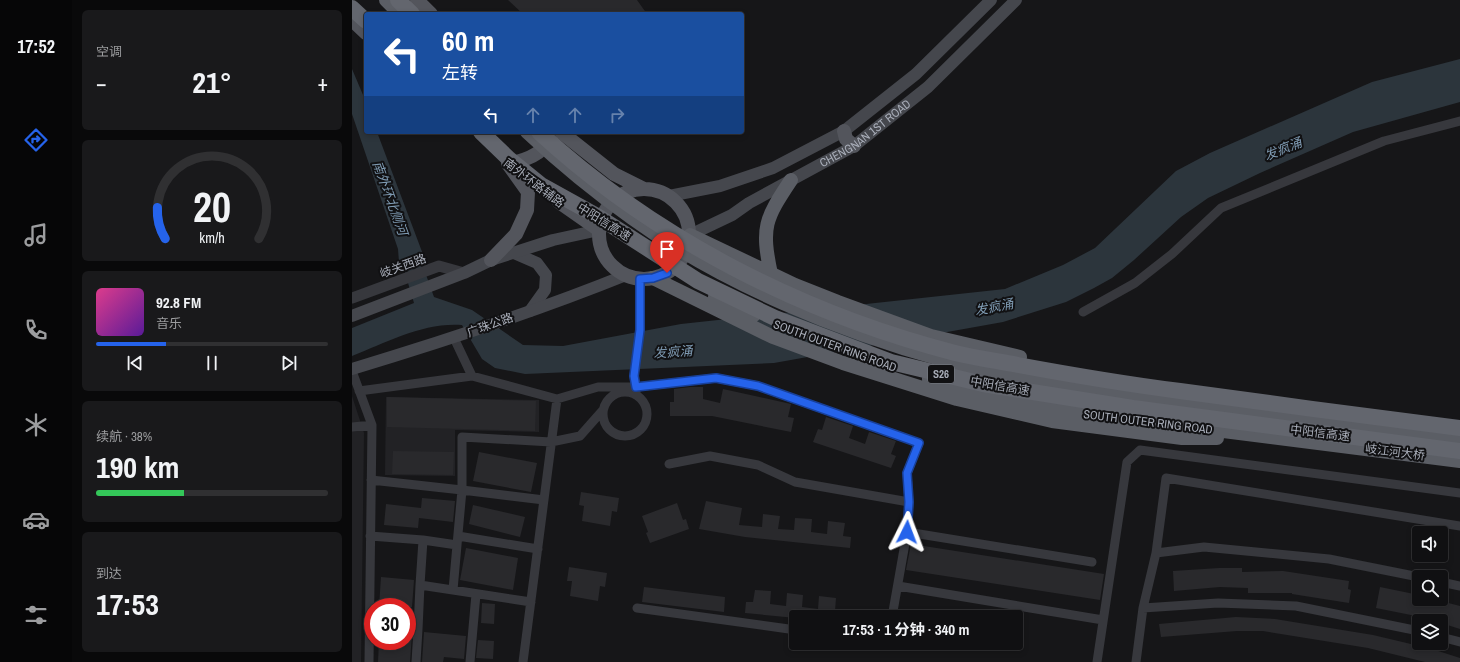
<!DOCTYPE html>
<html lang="zh">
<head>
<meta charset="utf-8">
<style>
	:root { --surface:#101012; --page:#19191b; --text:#f1f3f6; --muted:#9c9d9f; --line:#303032; --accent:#2563eb }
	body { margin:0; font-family:"Archivo Narrow","Noto Sans SC",sans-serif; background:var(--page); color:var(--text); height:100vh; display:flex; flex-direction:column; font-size:15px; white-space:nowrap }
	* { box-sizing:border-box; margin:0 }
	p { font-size:13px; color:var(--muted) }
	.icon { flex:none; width:22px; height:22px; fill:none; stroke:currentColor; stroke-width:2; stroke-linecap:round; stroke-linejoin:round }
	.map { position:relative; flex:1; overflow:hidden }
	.side { display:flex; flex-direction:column; gap:10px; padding:10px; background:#09090a; width:280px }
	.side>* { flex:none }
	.hud { position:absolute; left:12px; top:12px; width:380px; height:122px; border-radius:4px; box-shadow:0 2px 6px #0003,0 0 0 1px var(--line); background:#1a4fa0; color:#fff; overflow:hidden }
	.buttons { position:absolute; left:1060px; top:526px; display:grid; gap:8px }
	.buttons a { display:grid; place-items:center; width:36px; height:36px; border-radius:4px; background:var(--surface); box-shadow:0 2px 6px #0003,0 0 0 1px var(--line); font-size:20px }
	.speed { position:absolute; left:12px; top:598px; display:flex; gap:8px; font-size:20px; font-weight:700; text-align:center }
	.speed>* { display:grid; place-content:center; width:52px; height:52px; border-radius:50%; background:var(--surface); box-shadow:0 2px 6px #0003,0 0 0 1px var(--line); line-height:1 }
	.speed .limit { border:6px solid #d22; background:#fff; color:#111 }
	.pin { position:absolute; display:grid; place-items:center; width:34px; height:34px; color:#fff; margin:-41px -17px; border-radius:50% 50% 50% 0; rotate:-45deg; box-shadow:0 0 4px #0007 }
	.pin .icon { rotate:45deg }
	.me { position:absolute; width:44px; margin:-22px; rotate:3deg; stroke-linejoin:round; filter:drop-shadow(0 0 3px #0008) }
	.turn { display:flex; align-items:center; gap:14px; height:84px; padding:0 12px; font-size:18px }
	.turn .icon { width:52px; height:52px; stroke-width:2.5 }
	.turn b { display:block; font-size:28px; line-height:34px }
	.lanes { display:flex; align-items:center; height:38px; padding:0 12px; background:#0003; justify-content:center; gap:20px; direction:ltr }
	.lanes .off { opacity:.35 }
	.big { font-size:30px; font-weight:700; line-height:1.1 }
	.side .card { flex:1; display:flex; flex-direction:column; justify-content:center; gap:6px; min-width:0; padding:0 14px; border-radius:6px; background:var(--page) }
	.side .dial { align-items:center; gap:0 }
	.dial svg { height:104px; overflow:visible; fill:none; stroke:var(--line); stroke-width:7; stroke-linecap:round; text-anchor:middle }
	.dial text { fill:var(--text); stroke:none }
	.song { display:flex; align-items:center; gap:12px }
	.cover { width:48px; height:48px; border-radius:6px; background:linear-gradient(135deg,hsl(330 70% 55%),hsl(270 70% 35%)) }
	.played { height:4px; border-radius:2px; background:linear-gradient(90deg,var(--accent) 30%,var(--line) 30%) }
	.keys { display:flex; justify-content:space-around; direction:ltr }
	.heat { display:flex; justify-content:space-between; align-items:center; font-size:22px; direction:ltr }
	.charge { height:6px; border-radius:3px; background:linear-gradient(90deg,#34c759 38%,var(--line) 0) }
	.trip { position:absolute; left:437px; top:610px; width:234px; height:40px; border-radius:4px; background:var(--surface); box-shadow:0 2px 6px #0003,0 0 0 1px var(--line); font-weight:700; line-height:40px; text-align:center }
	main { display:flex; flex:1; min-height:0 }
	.tabs { display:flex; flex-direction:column; width:72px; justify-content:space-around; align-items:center; background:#060607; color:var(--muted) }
	.tabs .icon { width:28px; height:28px }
	.tabs .selected { color:var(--accent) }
	.tabs b { font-size:18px; color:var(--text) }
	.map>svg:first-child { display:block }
	.built { fill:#222225 }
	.water { fill:#2c353c }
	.building { fill:#29292c }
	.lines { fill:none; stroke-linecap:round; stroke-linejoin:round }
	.minor { stroke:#37383d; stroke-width:9 }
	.tertiary { stroke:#37383d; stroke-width:11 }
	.secondary { stroke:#45474d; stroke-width:12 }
	.primary { stroke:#53555c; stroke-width:14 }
	.trunk { stroke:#5b5e65; stroke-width:14 }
	.motorway { stroke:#63666e; stroke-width:16 }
	.route-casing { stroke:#184099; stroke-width:10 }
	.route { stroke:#2563eb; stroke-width:7 }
	.labels { text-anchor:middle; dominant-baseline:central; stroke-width:4; stroke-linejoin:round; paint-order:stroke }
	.shield { fill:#111113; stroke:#7b7e86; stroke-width:1 }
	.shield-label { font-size:11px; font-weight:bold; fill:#a8adb8 }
	.street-label { font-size:12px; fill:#a8adb8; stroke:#111113 }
	.water-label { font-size:13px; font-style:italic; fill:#7f9bb3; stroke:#111113 }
</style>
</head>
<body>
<main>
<nav class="tabs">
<b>17:52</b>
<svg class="icon selected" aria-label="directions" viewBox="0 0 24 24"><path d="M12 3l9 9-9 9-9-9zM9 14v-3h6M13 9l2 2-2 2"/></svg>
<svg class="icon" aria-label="music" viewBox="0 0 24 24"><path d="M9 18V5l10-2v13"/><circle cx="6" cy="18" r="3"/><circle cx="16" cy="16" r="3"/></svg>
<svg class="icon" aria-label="phone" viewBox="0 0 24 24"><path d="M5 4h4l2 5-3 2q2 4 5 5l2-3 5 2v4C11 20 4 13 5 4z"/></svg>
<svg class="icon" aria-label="climate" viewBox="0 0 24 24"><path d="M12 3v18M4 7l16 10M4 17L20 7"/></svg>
<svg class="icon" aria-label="car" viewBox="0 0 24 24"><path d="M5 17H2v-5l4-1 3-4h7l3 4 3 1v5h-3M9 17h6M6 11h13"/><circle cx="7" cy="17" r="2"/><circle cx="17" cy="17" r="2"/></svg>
<svg class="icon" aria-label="filters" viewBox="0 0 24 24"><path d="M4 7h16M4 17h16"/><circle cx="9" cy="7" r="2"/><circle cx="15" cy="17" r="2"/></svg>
</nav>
<section class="side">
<div class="card"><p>空调</p>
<div class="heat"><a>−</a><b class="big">21°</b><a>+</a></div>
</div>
<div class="card dial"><svg viewBox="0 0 100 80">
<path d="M14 69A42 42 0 1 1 86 69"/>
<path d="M14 69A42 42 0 0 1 8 45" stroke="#2563eb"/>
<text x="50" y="56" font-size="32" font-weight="700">20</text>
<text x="50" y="72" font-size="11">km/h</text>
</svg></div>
<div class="card">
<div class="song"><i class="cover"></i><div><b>92.8 FM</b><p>音乐</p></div></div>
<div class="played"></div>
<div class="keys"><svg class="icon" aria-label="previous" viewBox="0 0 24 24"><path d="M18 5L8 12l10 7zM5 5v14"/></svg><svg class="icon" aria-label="pause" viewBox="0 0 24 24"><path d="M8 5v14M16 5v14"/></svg><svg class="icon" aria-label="next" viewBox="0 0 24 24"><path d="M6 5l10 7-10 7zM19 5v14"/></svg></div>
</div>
<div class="card"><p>续航 · 38%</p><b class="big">190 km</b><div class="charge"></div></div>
<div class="card"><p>到达</p><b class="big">17:53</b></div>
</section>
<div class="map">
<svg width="1108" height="662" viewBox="0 0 1108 662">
	<rect width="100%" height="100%" fill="#161618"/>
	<path class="built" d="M0 396 12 433 9 662H0Z
		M34 397 187 400V432L103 430V476L33 475Z"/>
	<path class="water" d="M1108 59V102L1001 132 908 173 856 198 829 217 782 260 760 278 742 288 714 302 651 322 422 363 173 374 143 368 130 359 110 325C72 322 35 342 0 356V328L62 303 51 266 47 262 46 249 0 114V69L14 102V132H25L72 257 69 261 82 297 120 310 171 345 211 346 329 324 653 289 711 265 743 248 824 171 858 153 1020 82Z"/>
	<path class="building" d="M156 0H285L295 14H171Z
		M338 387H351V399L368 403 371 389 439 404 436 417 442 418 439 432 360 416H318V402H322V389Z
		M35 397 184 401 183 431 35 427Z
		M474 417 501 426 497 438 513 444 517 432 544 441 539 454 544 456 539 468 461 442 466 429 470 430Z
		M41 451 102 452 101 475 40 474Z
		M127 452 185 463 179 492 121 481Z
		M229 492 267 498 265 512 260 511 258 526 230 521 232 506 227 505Z
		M70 498 103 501 101 522 67 518 66 528 32 525 34 504 69 508Z
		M354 501 390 508 387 525 410 527 411 514 428 516 426 529 442 530 443 518 460 519 459 532 475 534 476 521 493 523 491 536 499 537 498 548 393 537 347 529Z
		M325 503 331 520 334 519 337 529 298 543 294 533 296 532 290 516Z
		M121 505 173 517 168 537 117 524Z
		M559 544 752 574 748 600 554 570Z
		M114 548 166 558 161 590 108 580Z
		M217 567 255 573 253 587 248 586 246 601 218 596 220 581H215Z
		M867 568H890V572L931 571 997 581 996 589 999 590 997 603 940 594V593H896V588L868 587 822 591 821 571Z
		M29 577 62 580 60 607H27Z
		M292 587 373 597 372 612 290 602Z
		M1028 587 1067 595V599H1081L1108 606V629L1089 623V621L1024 608Z
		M403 590 419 591 418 604 434 606 435 593 451 595 450 607 466 609 467 596 484 598 483 611 486 612V617L444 618 393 613 394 602H401Z
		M130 603 143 604 142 624 129 623Z
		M884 617 923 619 1021 635 1080 649 1108 658V662H1073L1016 648 911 631H885L809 637 807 624Z
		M72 632 114 636 112 659 92 657 91 662H70Z
		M55 634H60L58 662H26L27 641H55Z
		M126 640 142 641 141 659 124 658Z"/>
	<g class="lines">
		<path class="minor" d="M731 312 783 283 820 254 869 208 1032 141 1108 121
			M102 338 120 376
			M0 371 20 425 17 662
			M7 391 120 376 205 399 246 387H284L364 378 406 386 567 443 555 473 557 502 555 532 540 617
			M251 414a22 22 0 1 1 44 0a22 22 0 1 1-44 0Z
			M284 392 282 376 288 330V279
			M0 427 20 425
			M317 464 358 456 406 465 443 482 557 502
			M19 480 110 490V437L199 442 228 436 251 410
			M555 532 740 562
			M18 536 71 540
			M106 536 186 549
			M804 553 852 547 977 559 1067 577
			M1089 582 1108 586
			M546 586 751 620
			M101 590 105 545
			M179 602 68 585 71 540 105 545 110 490 192 500
			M285 608 444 630
			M791 608 866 603 944 606 1067 631
			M55 628 66 629 68 585
			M1089 637 1108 642
			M64 662 66 629
			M118 662 124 594
			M171 662 205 399
			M745 662 775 462 788 450 1108 493
			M784 662 791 608 804 553 814 478 1108 526"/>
		<path class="tertiary" d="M0 298 87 266 112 273"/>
		<g class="secondary">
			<path d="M317 196 368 186 421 168 492 131 564 74 639 0"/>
			<path id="s1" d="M338 235 380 215 397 203 502 146 576 87 664 0"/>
			<path d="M162 253 185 263 194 275 193 290 178 311"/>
			<path d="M0 316 112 273 139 260 201 240 247 230"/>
			<path d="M0 369C93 341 185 311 274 275"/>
		</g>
		<path class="primary" d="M65 0 79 14
			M0 20 14 33
			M492 131 494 139 502 146
			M209 132 262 174 292 189
			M247 234a45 45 0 1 1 90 0a45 45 0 1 1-90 0Z
			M207 202 247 230
			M139 260 164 234 175 210 176 192 156 164C170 161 196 154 195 136"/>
		<path class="trunk" d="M34 0 48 14
			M175 132C208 163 243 192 280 218 371 284 487 331 595 361 699 390 807 400 913 412 978 419 1043 429 1108 437
			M338 235 443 285 486 302 579 336 668 357
			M412 273 419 274C409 227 413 219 439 180
			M301 278 421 337 491 363 605 399 700 421 830 438H865
			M363 297 382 307 402 315
			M577 379 648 398 721 412 1108 461"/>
		<path class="motorway" d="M46 0 60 14
			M0 8 14 21
			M129 132 157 159 189 185 245 216 346 281 423 318 539 362 631 384 781 408 1108 451
			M187 132C302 238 451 314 603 353 624 358 645 361 666 365 720 375 774 384 828 391 921 404 1015 416 1108 428"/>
	</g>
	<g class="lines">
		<defs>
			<path id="route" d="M315 273 301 278 288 279V330L282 376 284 387 364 378 406 386 567 443 555 473 557 502 555 532"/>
		</defs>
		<use href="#route" class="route-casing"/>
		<use href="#route" class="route"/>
	</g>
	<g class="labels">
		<rect class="shield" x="576" y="365" width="26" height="18" rx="3"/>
		<g class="shield-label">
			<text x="589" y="374">S26</text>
		</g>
		<g class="street-label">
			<text stroke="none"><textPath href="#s1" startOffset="203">CHENGNAN 1ST ROAD</textPath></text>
			<text transform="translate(182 183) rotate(37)">南外环路辅路</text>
			<text transform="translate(252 222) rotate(32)">中阳信高速</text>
			<text transform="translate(51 266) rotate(-20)">岐关西路</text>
			<text transform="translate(138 325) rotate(-20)">广珠公路</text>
			<text transform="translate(483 346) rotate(20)">SOUTH OUTER RING ROAD</text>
			<text transform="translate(648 386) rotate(10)">中阳信高速</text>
			<text transform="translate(796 422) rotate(7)">SOUTH OUTER RING ROAD</text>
			<text transform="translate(968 433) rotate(7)">中阳信高速</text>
			<text transform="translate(1043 452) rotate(7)">岐江河大桥</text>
		</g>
		<g class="water-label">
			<text transform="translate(931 149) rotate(-22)">发疯涌</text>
			<text transform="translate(38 198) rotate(70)">南外环北侧河</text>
			<text transform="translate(642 307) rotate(-11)">发疯涌</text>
			<text transform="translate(321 352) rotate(-4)">发疯涌</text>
		</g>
	</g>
</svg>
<div class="buttons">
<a><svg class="icon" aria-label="sound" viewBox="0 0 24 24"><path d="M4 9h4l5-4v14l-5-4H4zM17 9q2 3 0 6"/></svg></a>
<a><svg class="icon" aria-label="search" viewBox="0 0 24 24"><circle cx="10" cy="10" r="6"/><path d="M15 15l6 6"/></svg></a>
<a><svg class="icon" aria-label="layers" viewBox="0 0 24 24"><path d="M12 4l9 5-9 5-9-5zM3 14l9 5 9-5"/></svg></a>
</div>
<div class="speed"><div class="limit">30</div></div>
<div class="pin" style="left:315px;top:273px;background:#d93025"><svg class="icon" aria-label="arrive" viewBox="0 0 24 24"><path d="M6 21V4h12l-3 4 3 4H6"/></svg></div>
<svg class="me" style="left:555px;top:532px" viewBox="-20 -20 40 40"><path d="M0-17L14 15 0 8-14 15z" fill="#2563eb" stroke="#fff" stroke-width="4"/></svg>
<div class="trip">17:53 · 1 分钟 · 340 m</div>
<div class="hud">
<div class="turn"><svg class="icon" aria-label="left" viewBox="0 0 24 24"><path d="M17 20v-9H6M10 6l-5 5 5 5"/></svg><div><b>60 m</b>左转</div></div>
<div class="lanes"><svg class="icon" aria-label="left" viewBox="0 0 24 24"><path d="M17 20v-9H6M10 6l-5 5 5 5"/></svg><svg class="icon off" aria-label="ahead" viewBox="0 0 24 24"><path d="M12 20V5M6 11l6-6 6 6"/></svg><svg class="icon off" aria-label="ahead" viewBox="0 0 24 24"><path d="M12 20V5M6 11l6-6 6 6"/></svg><svg class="icon off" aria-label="right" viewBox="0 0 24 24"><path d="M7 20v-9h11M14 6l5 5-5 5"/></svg></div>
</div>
</div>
</main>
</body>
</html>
